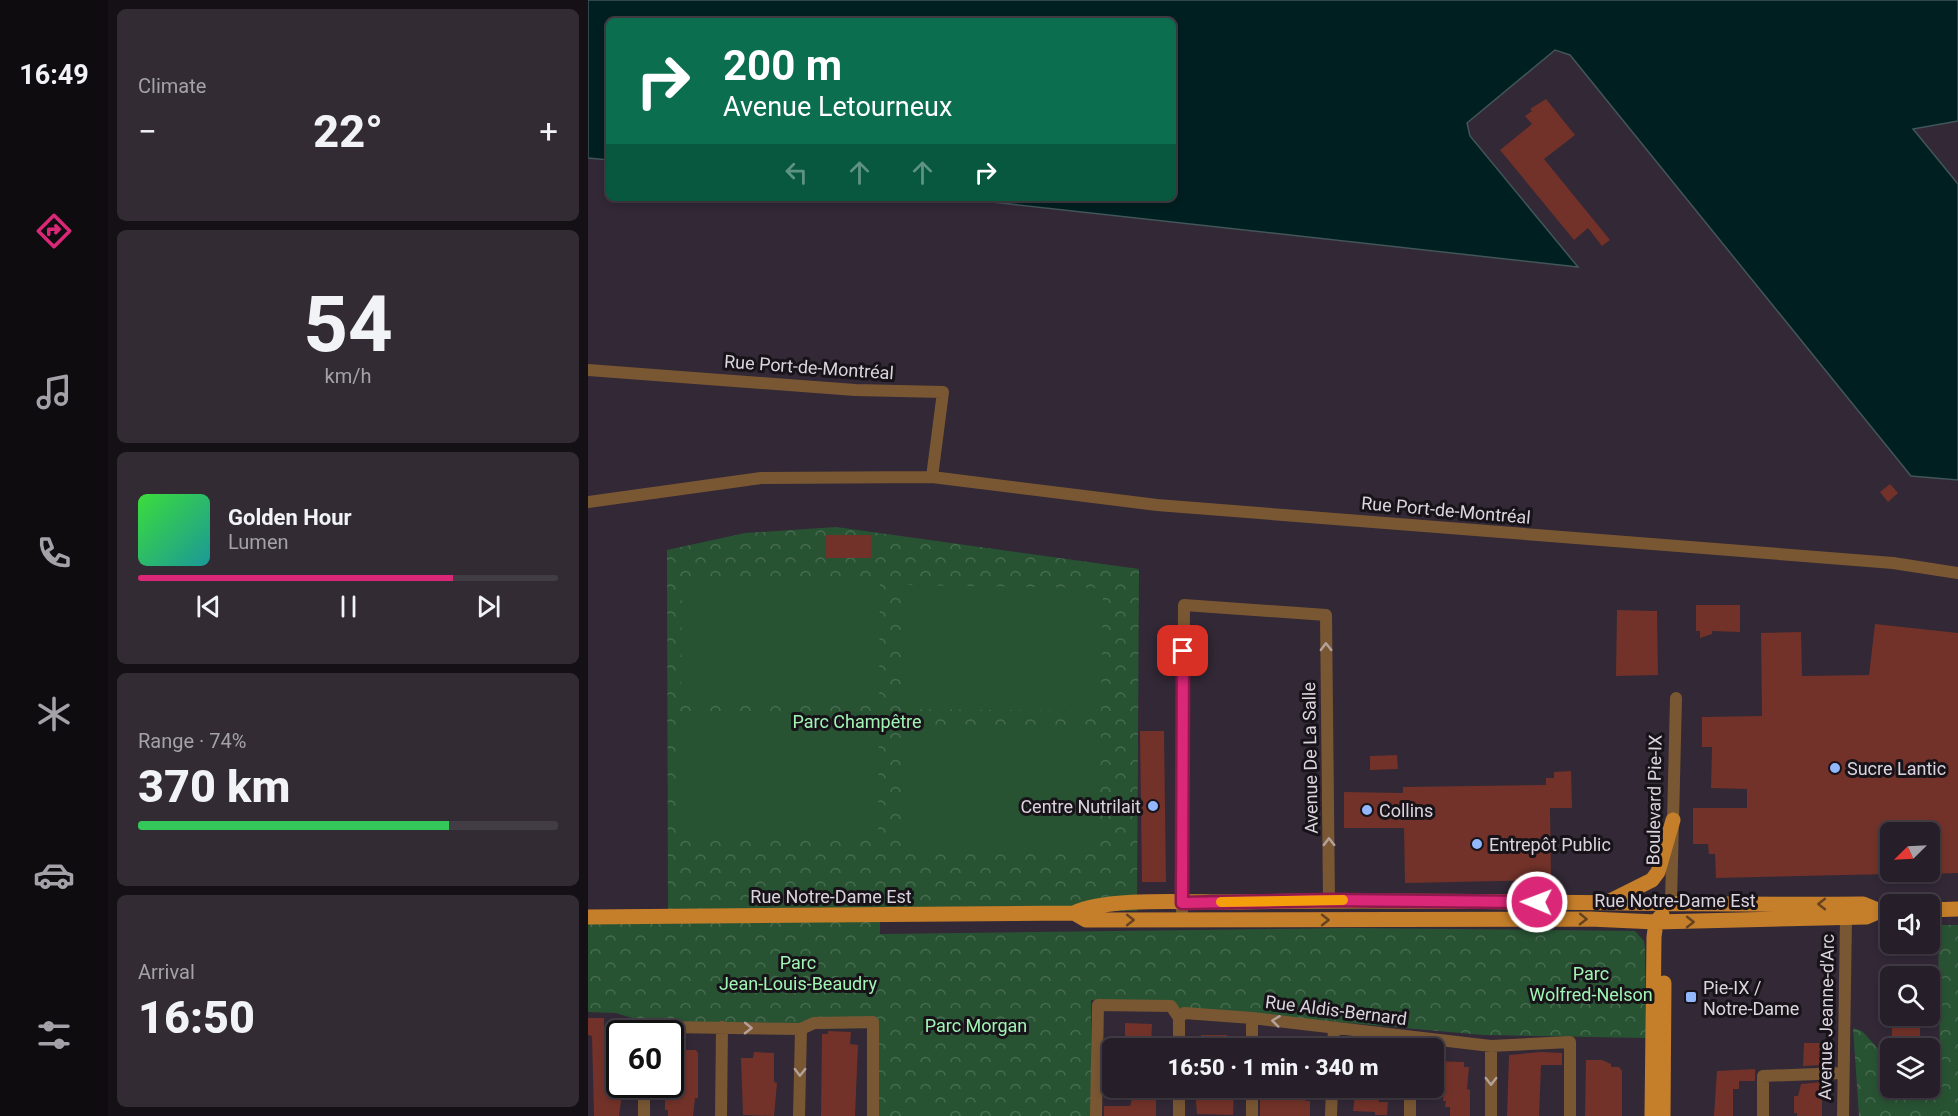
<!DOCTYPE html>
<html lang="en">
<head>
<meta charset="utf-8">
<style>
	:root { --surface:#261e28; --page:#322b34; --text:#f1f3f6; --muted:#a4a2a8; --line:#423c45; --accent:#db2777 }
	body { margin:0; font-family:Roboto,sans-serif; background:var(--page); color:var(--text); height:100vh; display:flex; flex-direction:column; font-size:22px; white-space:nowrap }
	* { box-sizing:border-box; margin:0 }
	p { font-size:20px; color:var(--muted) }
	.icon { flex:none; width:33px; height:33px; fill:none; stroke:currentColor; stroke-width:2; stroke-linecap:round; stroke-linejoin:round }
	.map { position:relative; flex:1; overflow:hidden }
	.sheet { display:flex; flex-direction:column; gap:9px; padding:9px; background:#151016; width:480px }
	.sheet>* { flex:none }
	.guide { position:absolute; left:18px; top:18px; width:570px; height:183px; border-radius:9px; box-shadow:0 3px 9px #0003,0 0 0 2px var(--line); background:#0b6e4f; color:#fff; overflow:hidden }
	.needle { width:39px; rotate:246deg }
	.tools { position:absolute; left:1292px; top:822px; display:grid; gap:12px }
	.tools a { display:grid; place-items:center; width:60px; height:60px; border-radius:9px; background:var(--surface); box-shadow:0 3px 9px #0003,0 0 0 2px var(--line); font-size:30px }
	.speed { position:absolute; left:18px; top:1020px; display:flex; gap:12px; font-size:30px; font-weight:700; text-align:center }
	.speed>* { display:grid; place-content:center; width:78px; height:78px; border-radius:50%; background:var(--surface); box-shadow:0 3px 9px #0003,0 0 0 2px var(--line); line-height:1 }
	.speed .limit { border:3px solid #111; border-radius:9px; background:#fff; color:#111 }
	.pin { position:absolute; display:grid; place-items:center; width:51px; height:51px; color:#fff; margin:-26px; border-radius:12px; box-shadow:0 3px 9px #0006 }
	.me { position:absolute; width:66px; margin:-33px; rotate:271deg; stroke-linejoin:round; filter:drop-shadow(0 0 4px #0008) }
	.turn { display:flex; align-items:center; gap:21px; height:126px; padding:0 18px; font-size:27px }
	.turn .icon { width:78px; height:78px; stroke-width:2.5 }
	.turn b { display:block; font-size:42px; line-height:51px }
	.lanes { display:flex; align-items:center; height:57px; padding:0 18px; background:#0003; justify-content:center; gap:30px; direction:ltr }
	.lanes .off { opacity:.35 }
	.big { font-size:45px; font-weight:800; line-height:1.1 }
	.sheet .tile { flex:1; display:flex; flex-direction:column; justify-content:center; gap:9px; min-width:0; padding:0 21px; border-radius:9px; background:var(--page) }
	.sheet .dial { align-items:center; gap:0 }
	.dial b { font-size:78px; line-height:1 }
	.song { display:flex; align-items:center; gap:18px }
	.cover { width:72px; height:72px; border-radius:9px; background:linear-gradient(135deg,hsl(120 70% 55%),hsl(180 70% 35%)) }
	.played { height:6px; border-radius:3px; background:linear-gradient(90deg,var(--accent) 75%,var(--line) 75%) }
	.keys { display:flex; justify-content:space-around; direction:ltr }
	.heat { display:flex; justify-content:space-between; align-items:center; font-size:33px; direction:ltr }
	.charge { height:9px; border-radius:4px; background:linear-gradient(90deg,#34c759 74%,var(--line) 0) }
	.trip { position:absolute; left:514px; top:1038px; width:342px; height:60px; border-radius:9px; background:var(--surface); box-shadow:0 3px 9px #0003,0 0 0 2px var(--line); font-weight:800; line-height:60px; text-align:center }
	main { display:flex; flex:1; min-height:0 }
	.tabs { display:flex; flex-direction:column; width:108px; justify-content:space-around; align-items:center; background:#0f0c10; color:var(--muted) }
	.tabs .icon { width:42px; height:42px }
	.tabs .active { color:var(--accent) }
	.tabs b { font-size:27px; color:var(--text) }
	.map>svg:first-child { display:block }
	.park { fill:url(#park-crowns) }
	.garden { fill:#285333 }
	.water { fill:#001f20; stroke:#425559; stroke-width:1.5 }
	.building { fill:#723229 }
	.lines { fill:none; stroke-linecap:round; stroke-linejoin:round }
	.minor { stroke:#795733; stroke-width:12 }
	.major { stroke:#c57e29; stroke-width:15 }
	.oneway { stroke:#b4a29a }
	.oneway2 { stroke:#654320 }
	.route-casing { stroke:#8e194d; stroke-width:15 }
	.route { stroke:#db2777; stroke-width:10 }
	.slow { stroke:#f59e0b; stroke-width:10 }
	.poi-dot { fill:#93b7fd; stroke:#171319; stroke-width:2 }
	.labels { text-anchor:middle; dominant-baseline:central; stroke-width:6; stroke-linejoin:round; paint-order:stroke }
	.street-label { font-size:18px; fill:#dbd4de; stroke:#171319 }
	.park-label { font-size:18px; fill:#a1f5b4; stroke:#171319 }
	.poi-label { font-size:18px; fill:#dbd4de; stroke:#171319; text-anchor:start }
</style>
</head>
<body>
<main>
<nav class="tabs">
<b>16:49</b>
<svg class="icon active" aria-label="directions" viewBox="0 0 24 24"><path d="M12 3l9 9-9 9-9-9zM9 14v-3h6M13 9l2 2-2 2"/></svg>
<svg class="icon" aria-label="music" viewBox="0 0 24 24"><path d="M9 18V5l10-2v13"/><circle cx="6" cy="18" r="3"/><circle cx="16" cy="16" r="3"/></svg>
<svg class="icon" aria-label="phone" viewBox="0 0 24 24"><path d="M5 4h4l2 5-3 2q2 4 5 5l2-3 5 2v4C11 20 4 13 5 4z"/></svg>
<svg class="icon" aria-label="climate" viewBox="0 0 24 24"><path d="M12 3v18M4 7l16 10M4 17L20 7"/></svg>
<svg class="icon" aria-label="car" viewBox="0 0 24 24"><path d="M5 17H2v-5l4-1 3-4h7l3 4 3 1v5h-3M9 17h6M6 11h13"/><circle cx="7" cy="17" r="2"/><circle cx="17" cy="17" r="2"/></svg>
<svg class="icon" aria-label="filters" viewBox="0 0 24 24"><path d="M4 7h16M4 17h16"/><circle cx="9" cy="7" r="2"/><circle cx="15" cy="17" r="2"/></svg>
</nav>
<section class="sheet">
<div class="tile"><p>Climate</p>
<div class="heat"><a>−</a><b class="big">22°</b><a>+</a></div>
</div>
<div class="tile dial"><b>54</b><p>km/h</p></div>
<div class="tile">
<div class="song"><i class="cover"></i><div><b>Golden Hour</b><p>Lumen</p></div></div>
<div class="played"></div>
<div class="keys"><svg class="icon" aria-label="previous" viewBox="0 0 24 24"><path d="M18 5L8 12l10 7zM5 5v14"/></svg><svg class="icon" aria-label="pause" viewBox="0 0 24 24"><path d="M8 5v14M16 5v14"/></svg><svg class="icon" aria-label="next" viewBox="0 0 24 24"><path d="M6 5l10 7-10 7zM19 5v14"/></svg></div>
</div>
<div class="tile"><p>Range · 74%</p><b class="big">370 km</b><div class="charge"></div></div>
<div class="tile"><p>Arrival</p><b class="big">16:50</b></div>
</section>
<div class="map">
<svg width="1370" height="1116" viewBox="0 0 1370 1116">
	<defs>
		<pattern id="park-crowns" width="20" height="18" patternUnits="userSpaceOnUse" patternTransform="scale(1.5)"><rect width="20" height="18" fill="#285333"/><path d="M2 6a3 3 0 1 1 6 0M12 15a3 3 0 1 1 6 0" fill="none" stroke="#476b50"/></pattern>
	</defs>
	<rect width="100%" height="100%" fill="#322836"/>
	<path class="park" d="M248 527 551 569 549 911H80L79 550 157 533Z
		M292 915V934L763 928 1047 931 1056 941 1057 948 1058 1038 895 1035 503 1000V1116H291L290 1028 213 1029 57 1022 28 1013 0 1012V918Z
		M1350 925H1370V1116H1271L1265 1028 1274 1031 1302 1062V1088H1341V1063H1352Z"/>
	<path class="garden" d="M94 579 292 581 291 705 93 702Z
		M317 585 515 588 513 711 315 709Z
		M92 712 291 714 290 839 90 836Z
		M314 729 513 732 511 854 313 852Z
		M328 1107H355V1116H328Z"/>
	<path class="water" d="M0 0H1370V121L1325 129 1370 184V480L1323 476 982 55 967 50 879 123 882 136 990 267 368 198H585V21H21V160L0 158Z"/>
	<path class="building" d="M958 99 987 135 956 159 1022 240 1014 246 1000 228 986 240 912 150 944 124 937 116 944 111 942 109Z
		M1302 484 1310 493 1300 502 1292 492Z
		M238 535H283V558H238Z
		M1108 605H1152V632L1124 631V634L1112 638V631H1108Z
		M1029 610 1069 611 1070 675 1028 676Z
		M1287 624 1370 633V873L1341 874V832H1302V874L1128 878 1127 854H1121L1120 844H1105V808H1159V789L1123 788 1124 747H1114V717L1174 716 1173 633 1213 632 1214 676 1281 675Z
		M552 731H576L578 882H554Z
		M809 755 810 769 782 770V756Z
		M983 771 984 808H962L963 880 817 883 816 828H756V792L815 793V787L958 785V778H966V772Z
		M1304 1016H1332V1048H1304Z
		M0 1018H16V1028H32V1084L35 1086 31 1116H6L4 1036 0 1035Z
		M537 1023 564 1024 563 1048H537Z
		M240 1031 263 1032 262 1044 270 1045 267 1116H233L234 1034H240Z
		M613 1035H639V1048H613Z
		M1341 1041H1352V1064L1341 1063Z
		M1216 1043H1235V1065L1215 1066Z
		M82 1050H108L110 1053V1098H107L105 1116H80V1110H77V1087L82 1084Z
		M166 1052 186 1053V1082L189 1083 186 1116 155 1115 153 1058H165Z
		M953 1052 974 1053V1065H953L951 1116H919L921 1055Z
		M998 1060H1014L1023 1064V1067H1031L1034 1071V1116H997Z
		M846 1061 876 1062V1067H881L879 1089 882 1090V1116H862V1107H857L858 1101H855L856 1077H848Z
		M1167 1069V1081H1151V1089H1145V1116H1126L1129 1071Z
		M1234 1082V1116H1209V1113H1206V1096H1210L1213 1084Z
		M547 1088H568V1116H516V1106H542Z
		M607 1088H646L645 1115 609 1114Z
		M684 1088H718V1101H722V1116H672V1094H684Z
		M768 1088H791V1102H800L799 1115H787V1112L765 1111Z"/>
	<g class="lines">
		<path class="minor" d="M0 370 267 390 355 392 344 477
			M0 502 173 478 344 477 569 505 1305 563 1370 573
			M1083 903 1088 698
			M594 920 596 605 738 615 741 900
			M591 1018 596 1013 664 1018 903 1046 982 1042V1116
			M664 1018V1048
			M61 1034 79 1027 213 1029 226 1023 285 1022V1116
			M903 1046V1116
			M591 1048V1018
			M745 1048 746 1028
			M664 1088V1116
			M822 1088V1116
			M56 1116V1084
			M133 1116 134 1027
			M211 1116 213 1029
			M508 1116 510 1005 583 1006 591 1018
			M591 1116V1088
			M743 1116 744 1088
			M1175 1116V1076L1255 1073
			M1255 1116 1258 918"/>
		<path class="major" d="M1022 901 1064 880 1070 872 1085 820
			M1341 910 1370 909
			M486 913 498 920 1002 919 1068 922 1278 917 1292 911
			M0 917 486 913C520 896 610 903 652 902 860 898 1067 906 1275 904L1292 911H1302
			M1064 1116 1066 937 1068 922 1074 915
			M1075 1116 1076 983"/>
	</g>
	<defs><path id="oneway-chevron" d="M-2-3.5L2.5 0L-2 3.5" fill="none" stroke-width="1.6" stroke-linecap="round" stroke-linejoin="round" transform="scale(1.5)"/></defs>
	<g class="oneway">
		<use href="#oneway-chevron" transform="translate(738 647) rotate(-91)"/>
		<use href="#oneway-chevron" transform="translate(741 842) rotate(-91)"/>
		<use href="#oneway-chevron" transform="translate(688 1021) rotate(-173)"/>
		<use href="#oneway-chevron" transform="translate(160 1028) rotate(1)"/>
		<use href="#oneway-chevron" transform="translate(212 1072) rotate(91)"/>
		<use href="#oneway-chevron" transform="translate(903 1081) rotate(90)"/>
	</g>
	<g class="oneway2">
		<use href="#oneway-chevron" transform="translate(1234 904) rotate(-180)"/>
		<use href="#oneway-chevron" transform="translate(995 919) rotate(1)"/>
		<use href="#oneway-chevron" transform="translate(542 920)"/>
		<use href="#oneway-chevron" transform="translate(737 920)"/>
		<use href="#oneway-chevron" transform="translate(1102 922)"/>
	</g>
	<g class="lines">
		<defs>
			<path id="route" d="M595 651 594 903 741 900 949 902"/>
		</defs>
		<use href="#route" class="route-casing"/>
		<use href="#route" class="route"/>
		<path class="slow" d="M633 902 755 900"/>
	</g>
	<g class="poi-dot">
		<circle cx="1247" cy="768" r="6"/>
		<circle cx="565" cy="806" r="6"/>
		<circle cx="779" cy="810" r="6"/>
		<circle cx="889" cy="844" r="6"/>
		<rect x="1097" y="991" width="12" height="12" rx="3"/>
	</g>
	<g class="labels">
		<g class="street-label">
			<text transform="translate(221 367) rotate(4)">Rue Port-de-Montréal</text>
			<text transform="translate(858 510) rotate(5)">Rue Port-de-Montréal</text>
			<text transform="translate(722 758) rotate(-91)">Avenue De La Salle</text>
			<text transform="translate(1066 800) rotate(-89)">Boulevard Pie-IX</text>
			<text x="243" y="896">Rue Notre-Dame Est</text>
			<text x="1087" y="900">Rue Notre-Dame Est</text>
			<text transform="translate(748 1010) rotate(7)">Rue Aldis-Bernard</text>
			<text transform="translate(1238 1017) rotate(-89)">Avenue Jeanne-d'Arc</text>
		</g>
		<g class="park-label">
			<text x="269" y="721">Parc Champêtre</text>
			<text x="210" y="962">Parc<tspan x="210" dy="21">Jean-Louis-Beaudry</tspan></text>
			<text x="1003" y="973">Parc<tspan x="1003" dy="21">Wolfred-Nelson</tspan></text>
			<text x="388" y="1025">Parc Morgan</text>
		</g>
		<g class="poi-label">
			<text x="1259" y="768">Sucre Lantic</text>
			<text x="553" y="806" text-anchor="end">Centre Nutrilait</text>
			<text x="791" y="810">Collins</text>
			<text x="901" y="844">Entrepôt Public</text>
			<text x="1115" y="987">Pie-IX /<tspan x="1115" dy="21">Notre-Dame</tspan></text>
		</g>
	</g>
</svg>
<div class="tools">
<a><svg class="needle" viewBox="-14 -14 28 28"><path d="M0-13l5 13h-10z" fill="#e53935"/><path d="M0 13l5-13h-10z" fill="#a4a2a8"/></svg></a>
<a><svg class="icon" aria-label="sound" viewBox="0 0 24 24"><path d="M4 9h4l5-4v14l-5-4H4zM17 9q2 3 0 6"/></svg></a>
<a><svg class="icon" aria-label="search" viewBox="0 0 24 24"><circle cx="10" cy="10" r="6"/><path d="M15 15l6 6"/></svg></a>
<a><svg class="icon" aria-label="layers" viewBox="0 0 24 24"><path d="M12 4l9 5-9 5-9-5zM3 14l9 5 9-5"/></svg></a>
</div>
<div class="speed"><div class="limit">60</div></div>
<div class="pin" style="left:595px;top:651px;background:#d93025"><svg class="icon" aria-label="arrive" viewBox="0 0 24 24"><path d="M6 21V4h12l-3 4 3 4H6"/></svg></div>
<svg class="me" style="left:949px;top:902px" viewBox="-20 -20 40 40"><circle r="17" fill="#db2777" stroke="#fff" stroke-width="3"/><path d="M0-11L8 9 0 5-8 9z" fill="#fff"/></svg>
<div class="trip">16:50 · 1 min · 340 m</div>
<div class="guide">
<div class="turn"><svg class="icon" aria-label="right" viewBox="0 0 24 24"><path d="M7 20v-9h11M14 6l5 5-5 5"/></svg><div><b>200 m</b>Avenue Letourneux</div></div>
<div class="lanes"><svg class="icon off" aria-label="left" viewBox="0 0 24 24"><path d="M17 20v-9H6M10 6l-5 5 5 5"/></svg><svg class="icon off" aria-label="ahead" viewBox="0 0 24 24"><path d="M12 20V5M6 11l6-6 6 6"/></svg><svg class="icon off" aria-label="ahead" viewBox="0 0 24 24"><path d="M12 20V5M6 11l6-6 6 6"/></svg><svg class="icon" aria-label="right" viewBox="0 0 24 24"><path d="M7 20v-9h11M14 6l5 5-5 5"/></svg></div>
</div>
</div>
</main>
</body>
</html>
